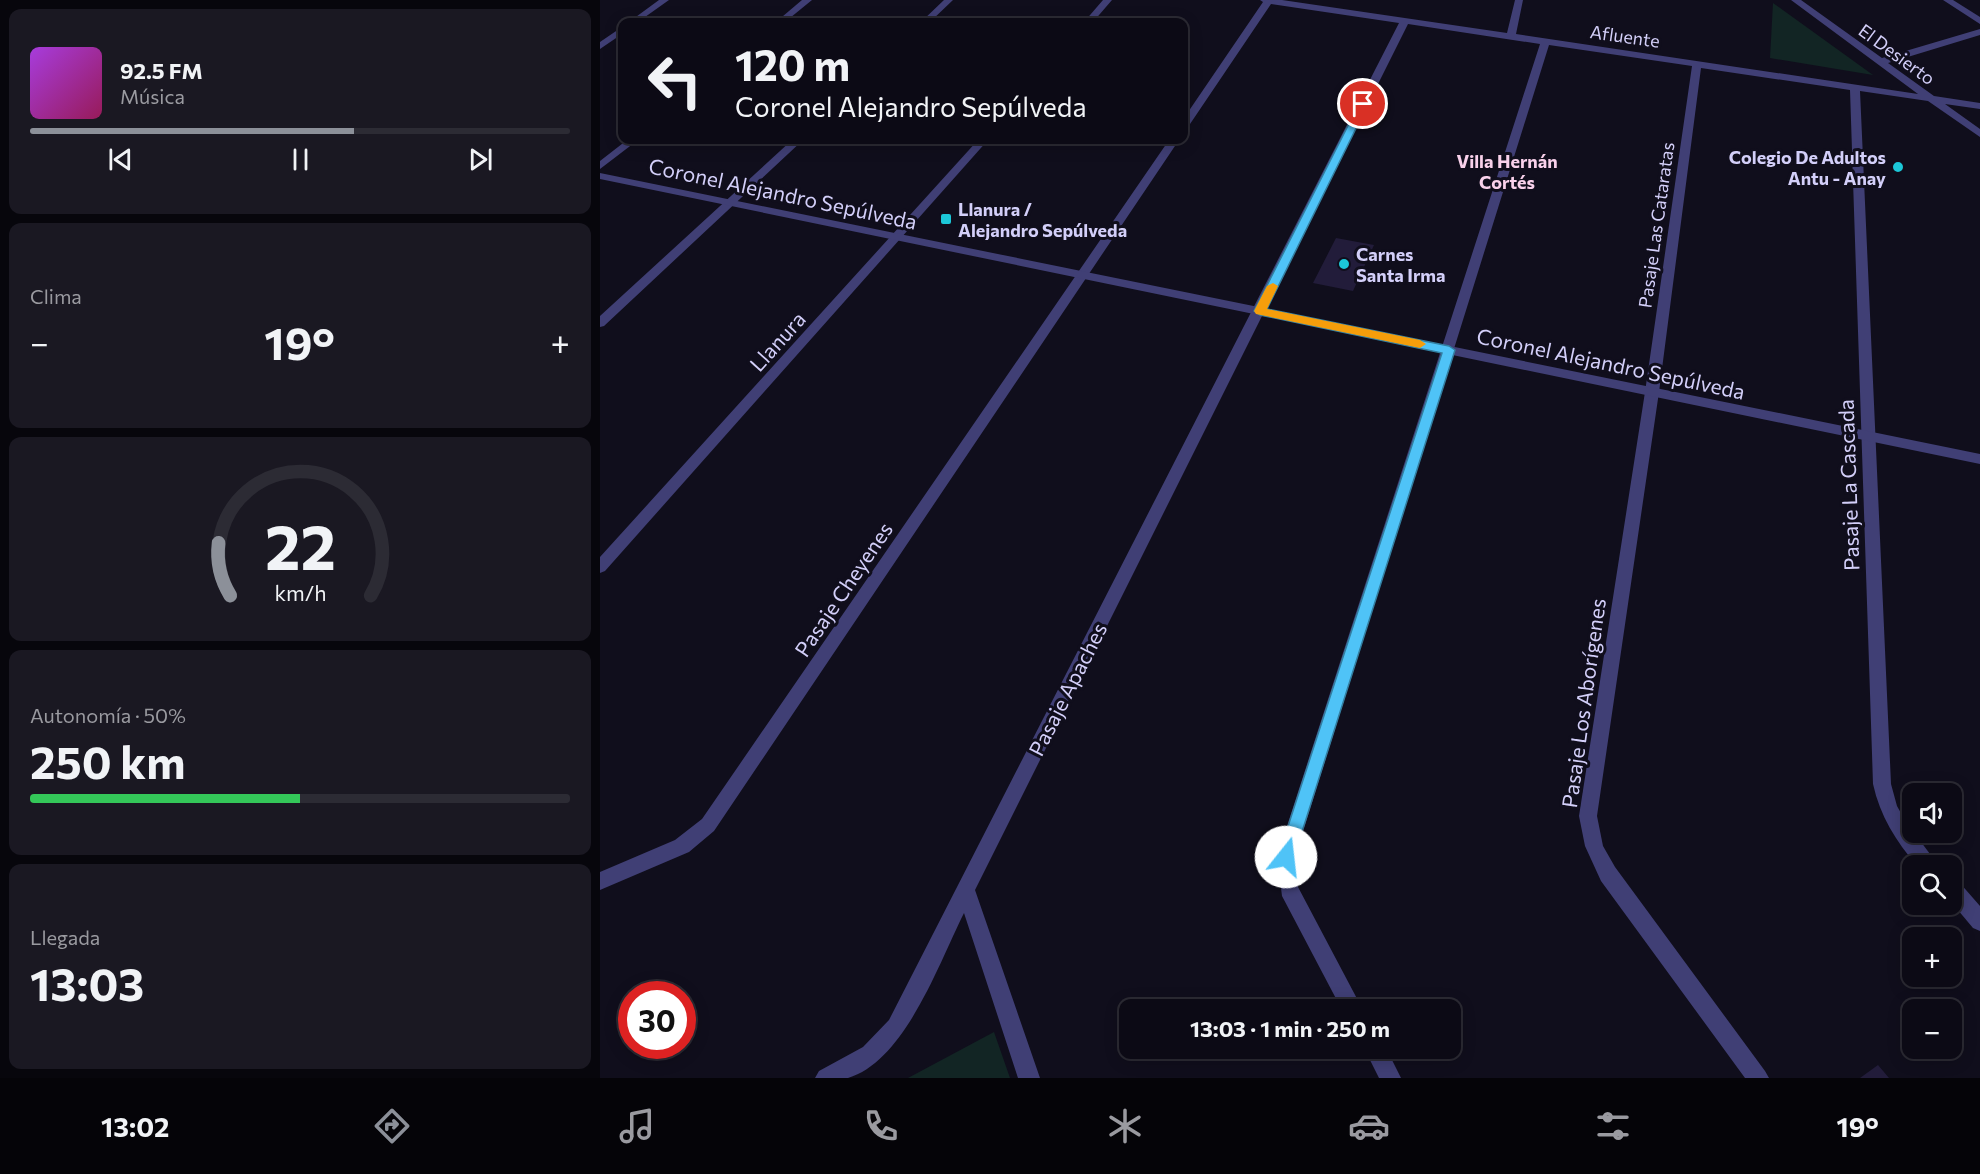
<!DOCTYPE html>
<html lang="es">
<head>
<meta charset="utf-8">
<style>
	:root { --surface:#0c0a15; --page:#1a1822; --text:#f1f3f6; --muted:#9a9aa0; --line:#2c2b34; --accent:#8c9099 }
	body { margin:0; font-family:Commissioner,sans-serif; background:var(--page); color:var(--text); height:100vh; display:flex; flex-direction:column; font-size:22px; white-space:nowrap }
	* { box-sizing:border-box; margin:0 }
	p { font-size:20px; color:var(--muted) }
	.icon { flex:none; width:33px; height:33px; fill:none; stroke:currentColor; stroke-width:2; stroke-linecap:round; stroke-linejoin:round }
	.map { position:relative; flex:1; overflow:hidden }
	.sheet { display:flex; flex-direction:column; gap:9px; padding:9px; background:#07060c; width:600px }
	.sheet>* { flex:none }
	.top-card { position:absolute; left:18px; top:18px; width:570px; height:126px; border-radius:12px; box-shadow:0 3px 15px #0003,0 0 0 2px var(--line); background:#0c0a15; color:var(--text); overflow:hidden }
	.controls { position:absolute; left:1302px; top:783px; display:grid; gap:12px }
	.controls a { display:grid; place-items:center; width:60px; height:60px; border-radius:12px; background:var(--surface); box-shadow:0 3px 15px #0003,0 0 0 2px var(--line); font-size:30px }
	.speed { position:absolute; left:18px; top:981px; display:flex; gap:12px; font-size:30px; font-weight:700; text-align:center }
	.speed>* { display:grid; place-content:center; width:78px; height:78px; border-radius:50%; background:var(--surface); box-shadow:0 3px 15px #0003,0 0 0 2px var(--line); line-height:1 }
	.speed .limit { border:9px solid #d22; background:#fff; color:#111 }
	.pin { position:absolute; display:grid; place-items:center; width:51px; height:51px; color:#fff; margin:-26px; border:3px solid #fff; border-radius:50%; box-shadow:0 2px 6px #0007 }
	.me { position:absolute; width:66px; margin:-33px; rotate:16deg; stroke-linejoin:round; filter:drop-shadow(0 0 4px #0008) }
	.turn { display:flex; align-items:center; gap:21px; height:126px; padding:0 18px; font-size:27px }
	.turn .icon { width:78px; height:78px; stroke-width:2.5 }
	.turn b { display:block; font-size:42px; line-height:51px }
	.big { font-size:45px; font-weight:700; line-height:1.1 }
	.sheet .tile { flex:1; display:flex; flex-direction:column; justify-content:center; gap:9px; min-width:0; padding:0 21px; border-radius:12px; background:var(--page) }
	.sheet .dial { align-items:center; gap:0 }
	.dial svg { height:156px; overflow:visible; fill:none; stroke:var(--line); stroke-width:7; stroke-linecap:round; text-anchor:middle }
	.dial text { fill:var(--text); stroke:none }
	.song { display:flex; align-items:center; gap:18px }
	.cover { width:72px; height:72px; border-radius:9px; background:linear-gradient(135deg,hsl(280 70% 55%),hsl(330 70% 35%)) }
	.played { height:6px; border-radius:3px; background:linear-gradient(90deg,var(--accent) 60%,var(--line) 60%) }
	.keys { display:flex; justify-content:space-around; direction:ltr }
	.heat { display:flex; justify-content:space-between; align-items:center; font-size:33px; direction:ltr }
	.charge { height:9px; border-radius:4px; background:linear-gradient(90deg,#34c759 50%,var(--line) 0) }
	.trip { position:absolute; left:519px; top:999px; width:342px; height:60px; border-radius:12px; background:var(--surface); box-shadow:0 3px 15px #0003,0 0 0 2px var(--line); font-weight:700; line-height:60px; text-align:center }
	.tabs { display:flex; height:96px; justify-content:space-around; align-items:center; background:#050408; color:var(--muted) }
	.tabs .icon { width:42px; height:42px }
	.tabs .selected { color:var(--accent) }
	.tabs b { font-size:27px; color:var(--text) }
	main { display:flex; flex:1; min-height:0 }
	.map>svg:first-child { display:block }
	.green { fill:#122524 }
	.building { fill:#221c3a }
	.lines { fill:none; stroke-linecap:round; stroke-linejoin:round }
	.minor { fill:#403f75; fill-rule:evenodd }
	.tertiary { fill:#403f75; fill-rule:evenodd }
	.route { fill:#4fc3f7; stroke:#337fa1; stroke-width:1.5 }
	.slow { fill:#f59e0b }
	.poi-dot { fill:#1cc7d8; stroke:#100e1c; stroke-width:2 }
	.labels { text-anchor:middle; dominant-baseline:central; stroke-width:6; stroke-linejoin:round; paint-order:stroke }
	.far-street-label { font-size:18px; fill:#d3cff9; stroke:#100e1c }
	.far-poi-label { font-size:18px; font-weight:bold; fill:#d3cff9; stroke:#100e1c; text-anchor:start }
	.far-neighbourhood-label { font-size:18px; font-weight:bold; fill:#f9d1eb; stroke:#100e1c }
	.street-label { font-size:21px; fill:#d3cff9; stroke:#100e1c }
</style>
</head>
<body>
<main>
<section class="sheet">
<div class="tile">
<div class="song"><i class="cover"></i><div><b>92.5 FM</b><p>Música</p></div></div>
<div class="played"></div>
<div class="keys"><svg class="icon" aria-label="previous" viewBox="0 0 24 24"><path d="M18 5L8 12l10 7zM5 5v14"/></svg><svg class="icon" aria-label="pause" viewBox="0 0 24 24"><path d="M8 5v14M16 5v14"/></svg><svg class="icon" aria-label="next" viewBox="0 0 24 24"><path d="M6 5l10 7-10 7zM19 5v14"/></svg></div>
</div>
<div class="tile"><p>Clima</p>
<div class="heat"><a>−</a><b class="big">19°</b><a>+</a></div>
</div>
<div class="tile dial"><svg viewBox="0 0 100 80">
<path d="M14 69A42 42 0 1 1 86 69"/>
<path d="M14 69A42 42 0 0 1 8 42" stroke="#8c9099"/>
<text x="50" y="56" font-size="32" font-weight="700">22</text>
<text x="50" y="72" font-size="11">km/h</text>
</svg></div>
<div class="tile"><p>Autonomía · 50%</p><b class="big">250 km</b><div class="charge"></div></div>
<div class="tile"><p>Llegada</p><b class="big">13:03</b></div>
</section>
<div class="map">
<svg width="1380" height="1078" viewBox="0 0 1380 1078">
	<rect width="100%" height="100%" fill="#100e1c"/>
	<path class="green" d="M1173 3 1273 75 1170 58Z
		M394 1032 410 1078H308Z"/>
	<path class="building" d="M736 238 774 245 753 291 713 283Z
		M1278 1065 1289 1078H1260Z"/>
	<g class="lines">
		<path class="minor" d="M59 0H69L38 22H29Z
			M202 0H212L185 22H176Z
			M344 0H353L330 22H321Z
			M503 0H512L493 22H484Z
			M660 0H682L907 33 915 0H923L916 34 1318 94 1191 0H1201L1282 58 1380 29V35L1288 63 1334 96 1380 103V109L1345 104 1380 129V137L1328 101 1260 91 1291 784 1297 806 1306 822 1339 866H1317C1296 841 1280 816 1273 784L1250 90 1101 68 1059 392 997 816 1003 846 1015 867 1165 1071 1169 1078H1145L1001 881 985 846 979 816 1045 392 1092 66 949 45 695 857 698 887 763 1010H742L682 896 677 857 940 44 808 24 375 890 440 1078H418L364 913C339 963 305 1061 248 1078 239 1078 225 1078 215 1078L219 1071 263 1047 289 1020 799 23 671 4 588 127 584 128V118L663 2Z
			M1343 0H1353L1380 17V24Z
			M22 27V34L0 49V42Z
			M27 140H38L0 169V161Z
			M192 140H203L4 326 0 327V316Z
			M378 140H388L5 571 0 573V557Z
			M569 140H579L114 831 89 852 0 890V872L75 840 102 819Z
			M1352 880 1359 882 1380 906V931L1373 928 1352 903Z
			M764 1048H786L801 1078H779Z"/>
		<path class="tertiary" d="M0 173 1380 454V464L0 179Z"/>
	</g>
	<path class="route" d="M760 102 768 104 667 309 849 346 855 350 694 857 692 863 686 865 680 863 678 857 842 353 660 315 654 311Z"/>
	<path class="slow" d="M673 283 678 286 667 309 820 340 826 344 820 348 656 314 654 311 667 286Z"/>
	<g class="poi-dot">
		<circle cx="1298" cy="167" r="6"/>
		<rect x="340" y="213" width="12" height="12" rx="3"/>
		<circle cx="744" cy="264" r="6"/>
	</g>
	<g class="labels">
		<g class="far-street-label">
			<text transform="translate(1025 36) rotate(8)">Afluente</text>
			<text transform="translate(1297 54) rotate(36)">El Desierto</text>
			<text transform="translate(1056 225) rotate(-82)">Pasaje Las Cataratas</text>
		</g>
		<g class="far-poi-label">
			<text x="1286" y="157" text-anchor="end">Colegio De Adultos<tspan x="1286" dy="21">Antu - Anay</tspan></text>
			<text x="358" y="209">Llanura /<tspan x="358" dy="21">Alejandro Sepúlveda</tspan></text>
			<text x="756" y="254">Carnes<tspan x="756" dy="21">Santa Irma</tspan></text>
		</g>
		<g class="far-neighbourhood-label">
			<text x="907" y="161">Villa Hernán<tspan x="907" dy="21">Cortés</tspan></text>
		</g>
		<g class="street-label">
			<text transform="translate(183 193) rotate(12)">Coronel Alejandro Sepúlveda</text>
			<text transform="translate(177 341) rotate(-48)">Llanura</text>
			<text transform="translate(1011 363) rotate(12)">Coronel Alejandro Sepúlveda</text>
			<text transform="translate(1248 485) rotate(-92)">Pasaje La Cascada</text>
			<text transform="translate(243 589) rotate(-56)">Pasaje Cheyenes</text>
			<text transform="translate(467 689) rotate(-63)">Pasaje Apaches</text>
			<text transform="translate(983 703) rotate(-82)">Pasaje Los Aborígenes</text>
		</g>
	</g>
</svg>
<div class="controls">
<a><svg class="icon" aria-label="sound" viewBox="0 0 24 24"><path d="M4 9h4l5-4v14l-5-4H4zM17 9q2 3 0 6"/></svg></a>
<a><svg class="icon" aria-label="search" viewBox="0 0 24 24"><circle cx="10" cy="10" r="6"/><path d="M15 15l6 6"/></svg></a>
<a>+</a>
<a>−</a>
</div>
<div class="speed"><div class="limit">30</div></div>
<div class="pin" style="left:763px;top:104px;background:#d93025"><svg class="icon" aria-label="arrive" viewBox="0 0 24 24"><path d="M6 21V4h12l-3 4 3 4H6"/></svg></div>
<svg class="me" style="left:686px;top:857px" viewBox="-20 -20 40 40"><circle r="19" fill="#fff"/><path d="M0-13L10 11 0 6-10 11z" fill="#4fc3f7"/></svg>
<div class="trip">13:03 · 1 min · 250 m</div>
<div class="top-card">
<div class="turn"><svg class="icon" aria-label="left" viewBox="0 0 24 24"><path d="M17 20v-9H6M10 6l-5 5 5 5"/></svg><div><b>120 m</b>Coronel Alejandro Sepúlveda</div></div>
</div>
</div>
</main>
<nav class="tabs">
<b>13:02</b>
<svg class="icon selected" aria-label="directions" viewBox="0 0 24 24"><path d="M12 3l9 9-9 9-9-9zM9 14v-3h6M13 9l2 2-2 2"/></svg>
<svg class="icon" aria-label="music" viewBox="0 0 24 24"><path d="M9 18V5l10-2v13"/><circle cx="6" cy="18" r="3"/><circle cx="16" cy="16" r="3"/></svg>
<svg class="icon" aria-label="phone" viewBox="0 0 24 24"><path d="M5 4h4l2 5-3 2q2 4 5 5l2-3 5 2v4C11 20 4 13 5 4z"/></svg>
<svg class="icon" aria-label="climate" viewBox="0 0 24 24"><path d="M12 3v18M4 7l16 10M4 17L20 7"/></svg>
<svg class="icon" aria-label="car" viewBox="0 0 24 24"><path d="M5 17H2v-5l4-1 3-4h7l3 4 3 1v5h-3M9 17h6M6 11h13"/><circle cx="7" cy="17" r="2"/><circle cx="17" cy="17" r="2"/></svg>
<svg class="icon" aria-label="filters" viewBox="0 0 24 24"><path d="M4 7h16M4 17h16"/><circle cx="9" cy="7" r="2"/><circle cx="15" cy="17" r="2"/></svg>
<b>19°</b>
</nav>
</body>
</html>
